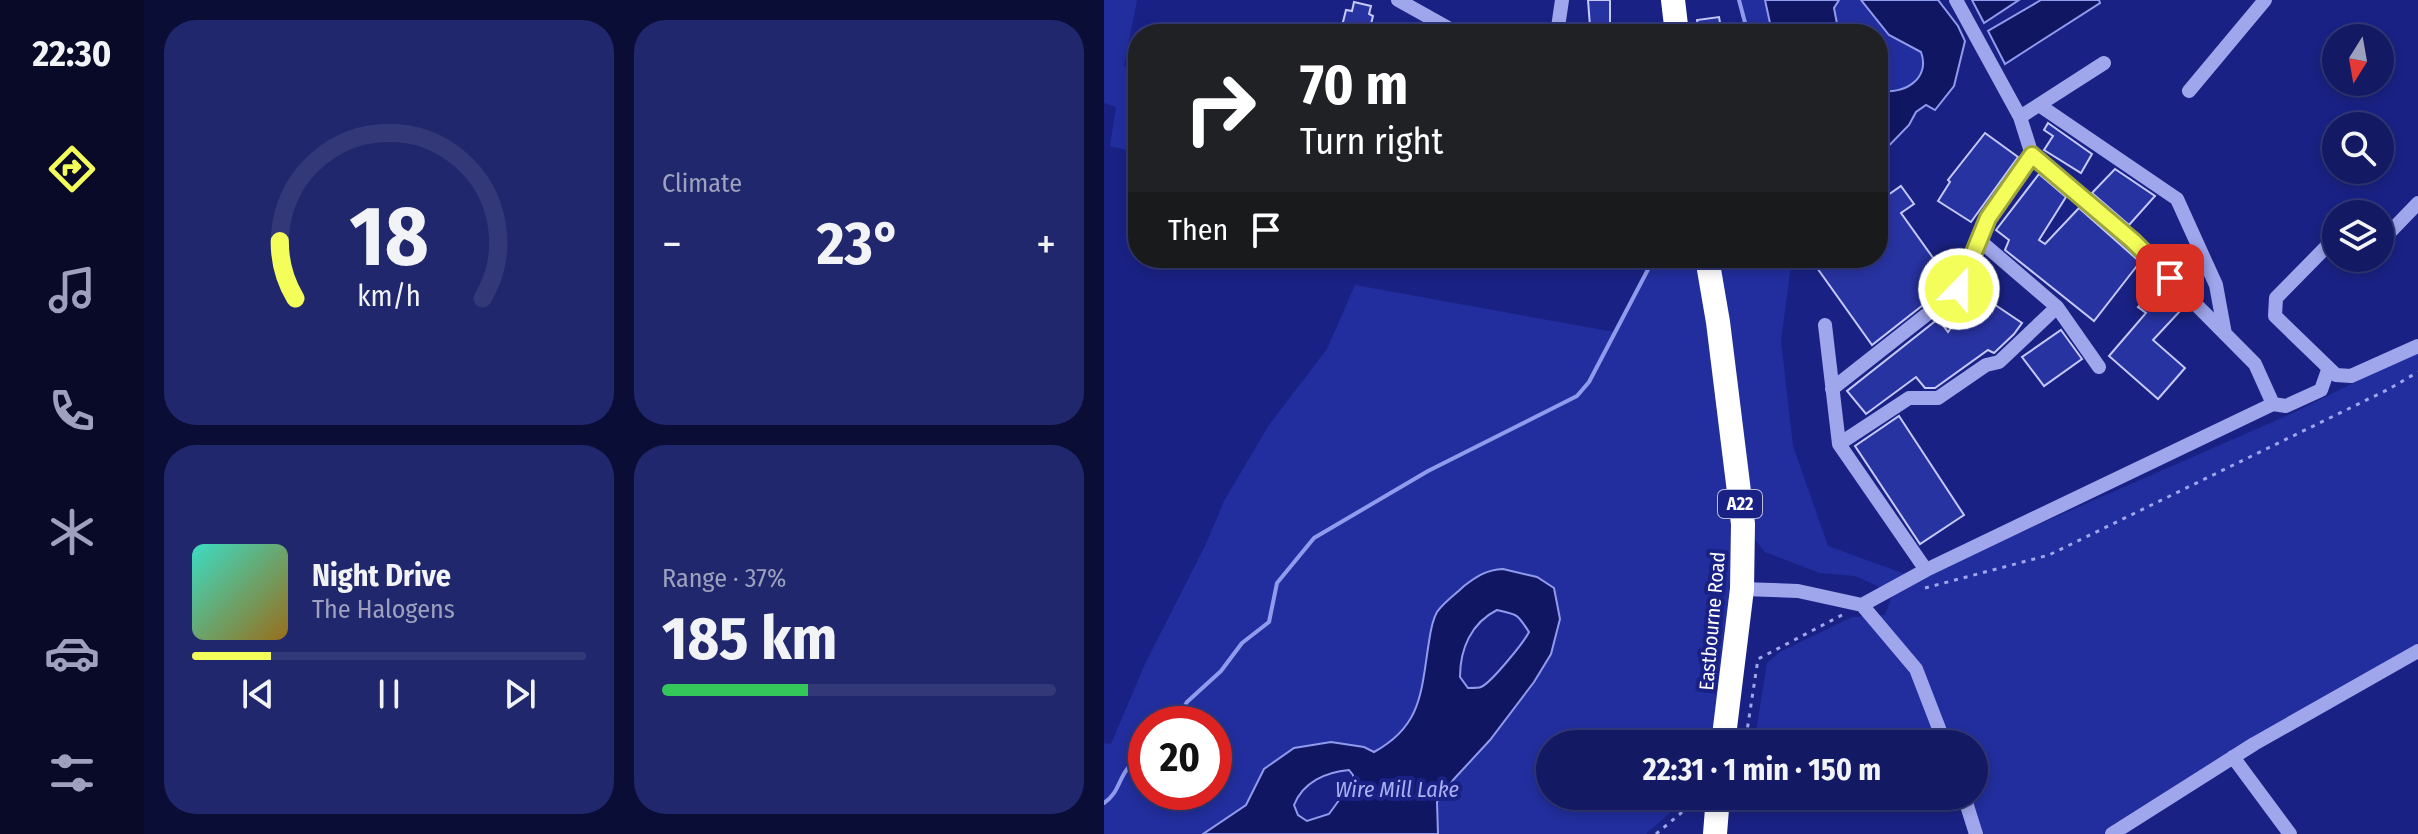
<!DOCTYPE html>
<html lang="en">
<head>
<meta charset="utf-8">
<style>
	:root { --surface:#131a63; --page:#20276c; --text:#f1f3f6; --muted:#9da1be; --line:#323878; --accent:#f3fe5a }
	body { margin:0; font-family:"Fira Sans Condensed",sans-serif; background:var(--page); color:var(--text); height:100vh; display:flex; flex-direction:column; font-size:30px; white-space:nowrap }
	* { box-sizing:border-box; margin:0 }
	p { font-size:26px; color:var(--muted) }
	.icon { flex:none; width:44px; height:44px; fill:none; stroke:currentColor; stroke-width:2; stroke-linecap:round; stroke-linejoin:round }
	.map { position:relative; flex:1; overflow:hidden }
	.side { display:flex; flex-direction:column; gap:20px; padding:20px; background:#0a0e36; width:960px }
	.side>* { flex:none }
	.top-card { position:absolute; left:24px; top:24px; width:760px; height:244px; border-radius:32px; box-shadow:0 4px 12px #0003,0 0 0 2px var(--line); background:#202124; color:#fff; overflow:hidden }
	.needle { width:52px; rotate:191deg }
	.controls { position:absolute; left:1218px; top:24px; display:grid; gap:16px }
	.controls a { display:grid; place-items:center; width:72px; height:72px; border-radius:50%; background:var(--surface); box-shadow:0 4px 12px #0003,0 0 0 2px var(--line); font-size:40px }
	.speed { position:absolute; left:24px; top:706px; display:flex; gap:16px; font-size:40px; font-weight:700; text-align:center }
	.speed>* { display:grid; place-content:center; width:104px; height:104px; border-radius:50%; background:var(--surface); box-shadow:0 4px 12px #0003,0 0 0 2px var(--line); line-height:1 }
	.speed .limit { border:12px solid #d22; background:#fff; color:#111 }
	.pin { position:absolute; display:grid; place-items:center; width:68px; height:68px; color:#fff; margin:-34px; border-radius:16px; box-shadow:0 4px 12px #0006 }
	.me { position:absolute; width:88px; margin:-44px; rotate:22deg; stroke-linejoin:round; filter:drop-shadow(0 0 6px #0008) }
	.turn { display:flex; align-items:center; gap:28px; height:168px; padding:0 40px; font-size:36px }
	.turn .icon { width:104px; height:104px; stroke-width:2.5 }
	.turn b { display:block; font-size:56px; line-height:68px }
	.then { display:flex; align-items:center; height:76px; padding:0 40px; background:#0003; gap:16px; font-size:30px }
	.big { font-size:60px; font-weight:700; line-height:1.1 }
	.side .card { flex:1; display:flex; flex-direction:column; justify-content:center; gap:12px; min-width:0; padding:0 28px; border-radius:32px; background:var(--page) }
	.side .dial { align-items:center; gap:0 }
	.dial svg { height:208px; overflow:visible; fill:none; stroke:var(--line); stroke-width:7; stroke-linecap:round; text-anchor:middle }
	.dial text { fill:var(--text); stroke:none }
	.song { display:flex; align-items:center; gap:24px }
	.cover { width:96px; height:96px; border-radius:12px; background:linear-gradient(135deg,hsl(170 70% 55%),hsl(40 70% 35%)) }
	.played { height:8px; border-radius:4px; background:linear-gradient(90deg,var(--accent) 20%,var(--line) 20%) }
	.keys { display:flex; justify-content:space-around; direction:ltr }
	.heat { display:flex; justify-content:space-between; align-items:center; font-size:44px; direction:ltr }
	.charge { height:12px; border-radius:6px; background:linear-gradient(90deg,#34c759 37%,var(--line) 0) }
	.side .tiles { flex:1; display:grid; gap:20px; grid-template-columns:repeat(2,1fr) }
	.trip { position:absolute; left:432px; top:730px; width:452px; height:80px; border-radius:40px; background:var(--surface); box-shadow:0 4px 12px #0003,0 0 0 2px var(--line); font-weight:700; line-height:80px; text-align:center }
	main { display:flex; flex:1; min-height:0 }
	.dock { display:flex; flex-direction:column; width:144px; justify-content:space-around; align-items:center; background:#080a28; color:var(--muted) }
	.dock .icon { width:56px; height:56px }
	.dock .current { color:var(--accent) }
	.dock b { font-size:36px; color:var(--text) }
	.map>svg:first-child { display:block }
	.green { fill:#222e9d; fill-rule:evenodd }
	.water { fill:#111662; stroke:#919bee; stroke-width:2; fill-rule:evenodd }
	.lines { fill:none; stroke-linecap:round; stroke-linejoin:round }
	.stream { stroke:#919bee; stroke-width:4 }
	.building { fill:#2833a2; stroke:#c4c9f9; stroke-width:2 }
	.path { stroke:#9fa6ec; stroke-width:3; stroke-dasharray:4 6; stroke-linecap:butt }
	.minor { stroke:#9fa6ec; stroke-width:14 }
	.highway { stroke:#fff; stroke-width:24 }
	.route-casing { stroke:#9ea53a; stroke-width:20 }
	.route { stroke:#f3fe5a; stroke-width:14 }
	.labels { text-anchor:middle; dominant-baseline:central; stroke-width:8; stroke-linejoin:round; paint-order:stroke }
	.shield { fill:#192284; stroke:#babdda; stroke-width:2 }
	.shield-label { font-size:18px; font-weight:bold; fill:#fff }
	.street-label { font-size:20px; fill:#fff; stroke:#192284 }
	.water-label { font-size:22px; font-style:italic; fill:#aab1f3; stroke:#192284 }
</style>
</head>
<body>
<main>
<nav class="dock">
<b>22:30</b>
<svg class="icon current" aria-label="directions" viewBox="0 0 24 24"><path d="M12 3l9 9-9 9-9-9zM9 14v-3h6M13 9l2 2-2 2"/></svg>
<svg class="icon" aria-label="music" viewBox="0 0 24 24"><path d="M9 18V5l10-2v13"/><circle cx="6" cy="18" r="3"/><circle cx="16" cy="16" r="3"/></svg>
<svg class="icon" aria-label="phone" viewBox="0 0 24 24"><path d="M5 4h4l2 5-3 2q2 4 5 5l2-3 5 2v4C11 20 4 13 5 4z"/></svg>
<svg class="icon" aria-label="climate" viewBox="0 0 24 24"><path d="M12 3v18M4 7l16 10M4 17L20 7"/></svg>
<svg class="icon" aria-label="car" viewBox="0 0 24 24"><path d="M5 17H2v-5l4-1 3-4h7l3 4 3 1v5h-3M9 17h6M6 11h13"/><circle cx="7" cy="17" r="2"/><circle cx="17" cy="17" r="2"/></svg>
<svg class="icon" aria-label="filters" viewBox="0 0 24 24"><path d="M4 7h16M4 17h16"/><circle cx="9" cy="7" r="2"/><circle cx="15" cy="17" r="2"/></svg>
</nav>
<section class="side">
<div class="tiles">
<div class="card dial"><svg viewBox="0 0 100 80">
<path d="M14 69A42 42 0 1 1 86 69"/>
<path d="M14 69A42 42 0 0 1 8 47" stroke="#f3fe5a"/>
<text x="50" y="56" font-size="32" font-weight="700">18</text>
<text x="50" y="72" font-size="11">km/h</text>
</svg></div>
<div class="card"><p>Climate</p>
<div class="heat"><a>−</a><b class="big">23°</b><a>+</a></div>
</div>
<div class="card">
<div class="song"><i class="cover"></i><div><b>Night Drive</b><p>The Halogens</p></div></div>
<div class="played"></div>
<div class="keys"><svg class="icon" aria-label="previous" viewBox="0 0 24 24"><path d="M18 5L8 12l10 7zM5 5v14"/></svg><svg class="icon" aria-label="pause" viewBox="0 0 24 24"><path d="M8 5v14M16 5v14"/></svg><svg class="icon" aria-label="next" viewBox="0 0 24 24"><path d="M6 5l10 7-10 7zM19 5v14"/></svg></div>
</div>
<div class="card"><p>Range · 37%</p><b class="big">185 km</b><div class="charge"></div></div>
</div>
</section>
<div class="map">
<svg width="1314" height="834" viewBox="0 0 1314 834">
	<rect width="100%" height="100%" fill="#192284"/>
	<path class="green" d="M0 0H33L20 66 34 71V153L6 146 12 107 0 103Z
		M635 0H661L666 23H693L696 34H644Z
		M735 0H757L785 35 817 52C827 79 799 96 774 90V34H735L730 8Z
		M550 258H688L677 341 689 446 724 546 812 578 1189 413 1314 351V647L1015 834H872L860 796H870V744H650L663 663 676 652 748 617 781 615 789 593 751 576 716 573 661 552 639 525 619 744H446V796H585L542 834H334L333 803 350 779 386 740 401 719 453 597 334 611C316 655 330 719 281 746 274 750 272 752 264 751L160 769 142 805 99 834H0V743L7 744 41 664 102 544 120 501 165 425 223 349 251 285 510 332ZM42 724H110V792H42Z
		M642 796H782L774 800 641 803Z"/>
	<path class="water" d="M661 0H735L730 8 735 34H696L693 23H666Z
		M757 0H834L854 26 861 41 850 86 831 110 822 105 812 112 805 125 774 157V90C799 96 827 79 817 52L785 35Z
		M868 0H915L880 23Z
		M937 0H995L996 3 901 64 884 31Z
		M399 569 433 577 450 588 456 619 447 654 430 682 386 740 350 779 333 802 334 834H99L142 805 160 769 190 748 227 742 260 747 270 752C316 727 317 695 324 648 326 636 327 622 333 612 340 602 352 594 360 586 373 576 382 570 399 569ZM393 610C415 615 413 614 425 632 420 642 387 683 377 687 375 688 367 688 364 688L356 677C356 649 367 623 393 610ZM245 770 249 775V781L225 814 203 821 194 815 190 805C199 782 222 772 245 770Z"/>
	<g class="lines">
		<path class="stream" d="M635 0 644 34
			M70 724 83 702 117 671 138 643 165 622 173 583 210 538 324 471 473 396 485 382 550 258
			M0 803C20 790 12 768 42 755"/>
	</g>
	<path class="building" d="M484 0H506V23L486 26Z
		M250 2 267 6 265 14 269 16 265 32 259 30 258 34H253L237 30 242 10 248 11Z
		M615 17 618 34H595L593 20Z
		M944 123 988 154 977 173 940 150 949 136 940 130Z
		M881 133 914 157 867 222 834 201 846 182 844 180Z
		M1011 169 1051 196 1025 225 988 193Z
		M935 174 962 197 935 240 941 244 975 208 1036 262 990 321 901 250 905 240 892 230Z
		M797 186 810 204 797 213 847 283 768 345 706 258H774V202Z
		M1052 288 1077 310 1049 340 1081 368 1054 399 1005 356 1042 313 1034 307Z
		M872 292 918 323 910 334 890 353 884 350 831 388H821L812 377 762 414 743 391 834 319 844 332Z
		M957 330 978 359 940 386 918 357Z
		M795 416 860 515 816 544 751 446Z"/>
	<g class="lines">
		<path class="path" d="M821 588 945 555 1283 390 1314 372
			M638 743 641 744 654 659 738 615
			M552 834 595 798"/>
		<path class="minor" d="M294 0 355 34
			M852 0 916 117 928 155
			M453 34 458 0
			M1085 91 1161 0
			M935 105 1073 199 1112 285 1121 334
			M916 117 1000 63
			M1276 235 1287 231 1314 203
			M1232 240 1225 244 1172 298 1171 316 1232 375 1247 376 1314 346
			M953 307 995 367
			M721 325 735 444 822 570 758 605
			M728 389 855 289 884 218 928 155 1029 241 1151 364 1169 404 822 570
			M1169 404 1182 406 1217 390 1224 370
			M735 444 805 398H834L882 365 895 362 953 307 875 240
			M638 589 694 591 758 605 812 669 841 744
			M1129 757 1186 834
			M860 796 872 834
			M1008 834 1150 744 1314 651"/>
		<path class="highway" d="M569 0 573 34
			M603 258 614 322 639 524 638 589 619 744
			M611 834 614 796"/>
	</g>
	<g class="lines">
		<defs>
			<path id="route" d="M855 289 884 218 928 155 1029 241 1066 278"/>
		</defs>
		<use href="#route" class="route-casing"/>
		<use href="#route" class="route"/>
	</g>
	<g class="labels">
		<rect class="shield" x="614" y="490" width="44" height="28" rx="6"/>
		<g class="shield-label">
			<text x="636" y="504">A22</text>
		</g>
		<g class="street-label">
			<text transform="translate(608 621) rotate(-85)">Eastbourne Road</text>
		</g>
		<g class="water-label">
			<text x="293" y="789">Wire Mill Lake</text>
		</g>
	</g>
</svg>
<div class="controls">
<a><svg class="needle" viewBox="-14 -14 28 28"><path d="M0-13l5 13h-10z" fill="#e53935"/><path d="M0 13l5-13h-10z" fill="#9da1be"/></svg></a>
<a><svg class="icon" aria-label="search" viewBox="0 0 24 24"><circle cx="10" cy="10" r="6"/><path d="M15 15l6 6"/></svg></a>
<a><svg class="icon" aria-label="layers" viewBox="0 0 24 24"><path d="M12 4l9 5-9 5-9-5zM3 14l9 5 9-5"/></svg></a>
</div>
<div class="speed"><div class="limit">20</div></div>
<div class="pin" style="left:1066px;top:278px;background:#d93025"><svg class="icon" aria-label="arrive" viewBox="0 0 24 24"><path d="M6 21V4h12l-3 4 3 4H6"/></svg></div>
<svg class="me" style="left:855px;top:289px" viewBox="-20 -20 40 40"><circle r="17" fill="#f3fe5a" stroke="#fff" stroke-width="3"/><path d="M0-11L8 9 0 5-8 9z" fill="#fff"/></svg>
<div class="trip">22:31 · 1 min · 150 m</div>
<div class="top-card">
<div class="turn"><svg class="icon" aria-label="right" viewBox="0 0 24 24"><path d="M7 20v-9h11M14 6l5 5-5 5"/></svg><div><b>70 m</b>Turn right</div></div>
<div class="then">Then<svg class="icon" aria-label="arrive" viewBox="0 0 24 24"><path d="M6 21V4h12l-3 4 3 4H6"/></svg></div>
</div>
</div>
</main>
</body>
</html>
